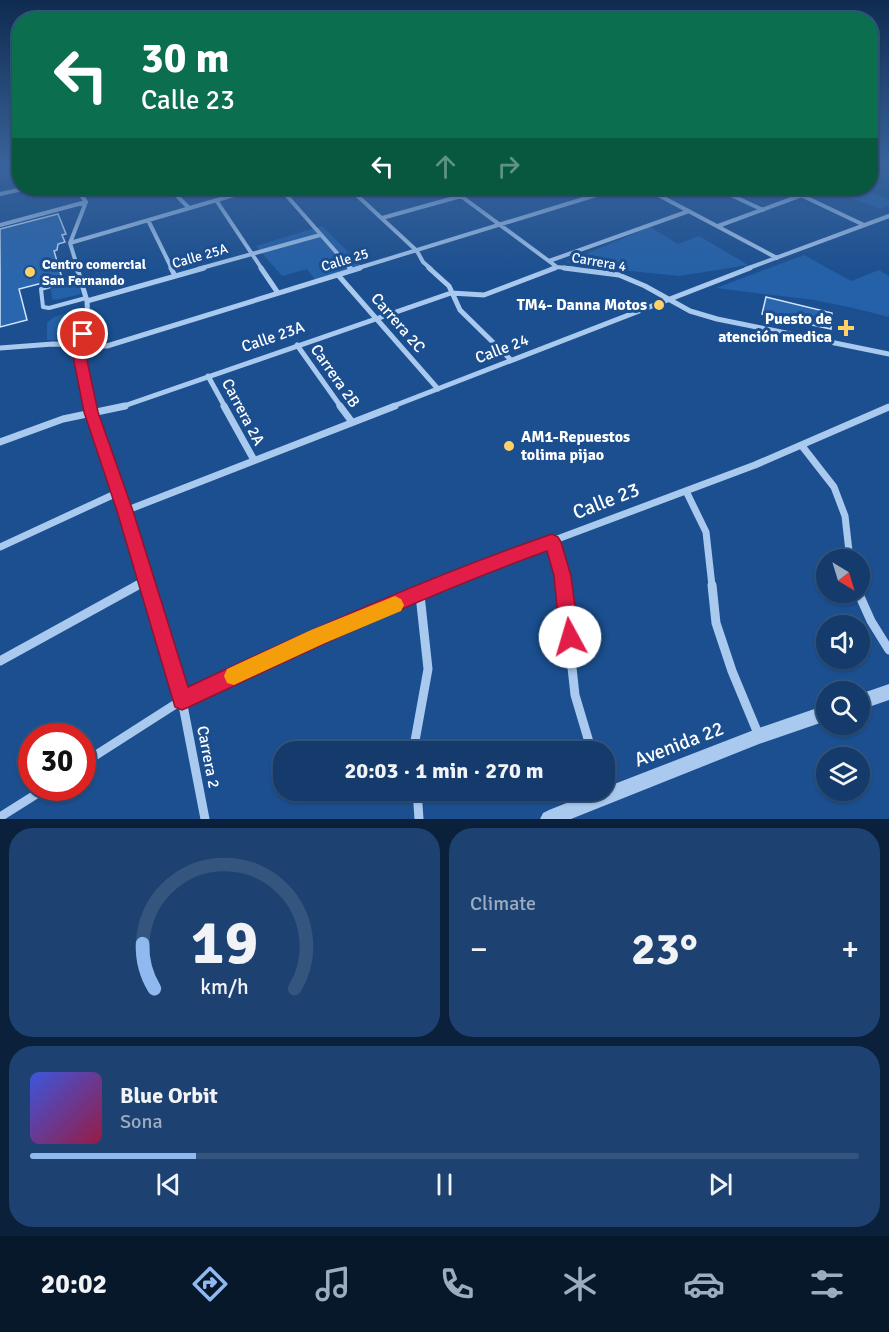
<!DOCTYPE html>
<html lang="en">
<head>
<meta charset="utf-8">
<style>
	:root { --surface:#143b6b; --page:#1d4271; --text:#f1f3f6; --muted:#9dadc1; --line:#33557e; --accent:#90b9f0 }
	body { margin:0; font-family:Signika,sans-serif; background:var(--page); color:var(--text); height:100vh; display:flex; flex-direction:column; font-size:22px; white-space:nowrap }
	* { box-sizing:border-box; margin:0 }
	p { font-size:20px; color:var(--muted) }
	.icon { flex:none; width:33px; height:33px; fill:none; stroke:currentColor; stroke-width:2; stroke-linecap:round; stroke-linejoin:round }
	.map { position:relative; height:819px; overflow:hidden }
	.sheet { display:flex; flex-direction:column; gap:9px; padding:9px; background:#0b203b; flex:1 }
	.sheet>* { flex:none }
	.top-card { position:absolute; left:12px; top:12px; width:866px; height:183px; border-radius:24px; box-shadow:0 2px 4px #0004,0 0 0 2px var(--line); background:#0b6e4f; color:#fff; overflow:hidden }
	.needle { width:39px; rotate:142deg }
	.fabs { position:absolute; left:816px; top:549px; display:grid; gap:12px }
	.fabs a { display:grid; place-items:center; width:54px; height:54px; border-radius:50%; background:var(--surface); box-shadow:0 2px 4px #0004,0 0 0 2px var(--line); font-size:30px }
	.speed { position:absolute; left:18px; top:723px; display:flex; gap:12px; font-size:30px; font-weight:700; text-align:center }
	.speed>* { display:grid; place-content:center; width:78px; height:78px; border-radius:50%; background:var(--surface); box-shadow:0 2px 4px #0004,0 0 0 2px var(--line); line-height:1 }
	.speed .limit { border:9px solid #d22; background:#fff; color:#111 }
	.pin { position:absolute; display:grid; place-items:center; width:51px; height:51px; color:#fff; margin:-26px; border:3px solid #fff; border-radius:50%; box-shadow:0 2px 6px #0007 }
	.me { position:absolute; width:66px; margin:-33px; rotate:354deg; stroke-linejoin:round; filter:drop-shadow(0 0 4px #0008) }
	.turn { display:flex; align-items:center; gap:21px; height:126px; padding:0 30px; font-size:27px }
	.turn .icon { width:78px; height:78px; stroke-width:2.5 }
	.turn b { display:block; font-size:42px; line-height:51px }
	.lanes { display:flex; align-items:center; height:57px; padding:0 30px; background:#0003; justify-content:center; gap:30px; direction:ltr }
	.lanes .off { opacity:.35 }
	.big { font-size:45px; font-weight:800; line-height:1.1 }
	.sheet .tile { flex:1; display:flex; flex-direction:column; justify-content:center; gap:9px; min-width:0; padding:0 21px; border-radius:24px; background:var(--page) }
	.sheet .dial { align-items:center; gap:0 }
	.dial svg { height:156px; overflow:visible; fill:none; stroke:var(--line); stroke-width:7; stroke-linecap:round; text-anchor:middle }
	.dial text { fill:var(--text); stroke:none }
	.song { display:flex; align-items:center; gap:18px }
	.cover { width:72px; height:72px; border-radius:9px; background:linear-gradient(135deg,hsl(230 70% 55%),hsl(340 70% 35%)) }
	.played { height:6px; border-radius:3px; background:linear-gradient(90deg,var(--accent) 20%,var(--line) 20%) }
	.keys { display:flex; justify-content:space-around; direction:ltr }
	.heat { display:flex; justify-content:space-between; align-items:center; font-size:33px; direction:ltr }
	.sheet .tiles { flex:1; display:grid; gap:9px; grid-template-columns:1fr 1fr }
	.tile:last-child { grid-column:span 2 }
	.trip { position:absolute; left:273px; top:741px; width:342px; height:60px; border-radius:24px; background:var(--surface); box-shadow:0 2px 4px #0004,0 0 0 2px var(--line); font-weight:800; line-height:60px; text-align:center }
	.dock { display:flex; height:96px; justify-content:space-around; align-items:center; background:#08182b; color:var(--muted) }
	.dock .icon { width:42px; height:42px }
	.dock .active { color:var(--accent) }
	.dock b { font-size:27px; color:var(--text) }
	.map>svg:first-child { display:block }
	.green { fill:#2461a8 }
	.building { fill:#2a66ad; stroke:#cfe3fa; stroke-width:1.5 }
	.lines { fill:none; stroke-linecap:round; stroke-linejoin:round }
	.service { stroke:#a9c9ee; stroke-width:4 }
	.minor-far3 { stroke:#a9c9ee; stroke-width:4 }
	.minor-far2 { stroke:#a9c9ee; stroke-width:5 }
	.minor-far1 { stroke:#a9c9ee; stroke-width:7 }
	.minor { stroke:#a9c9ee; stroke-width:9 }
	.tertiary { fill:#a9c9ee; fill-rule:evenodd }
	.route { fill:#e11d48; stroke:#92132f; stroke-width:1.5 }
	.slow { fill:#f59e0b }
	.poi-dot { fill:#ffd166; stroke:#1b4f8f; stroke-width:2 }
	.labels { text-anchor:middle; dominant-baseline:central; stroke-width:6; stroke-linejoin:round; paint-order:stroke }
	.far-street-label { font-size:14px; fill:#fff; stroke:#1b4f8f }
	.far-poi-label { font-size:14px; font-weight:bold; fill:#fff; stroke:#1b4f8f; text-anchor:start }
	.poi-label { font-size:16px; font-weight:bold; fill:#fff; stroke:#1b4f8f; text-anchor:end }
	.street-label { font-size:16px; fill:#fff; stroke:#1b4f8f }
	.near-street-label { font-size:20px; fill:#fff; stroke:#1b4f8f }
</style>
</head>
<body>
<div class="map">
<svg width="889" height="819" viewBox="0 0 889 819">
	<rect width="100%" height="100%" fill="#1b4f8f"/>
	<path class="green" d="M828 188H862L889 200V206L879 209Z
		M322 226 362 266 316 281 307 269 282 276 256 246Z
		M650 227 678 244 699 236 748 265 679 276 592 267 566 262Z
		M804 255 851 281 879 270 889 276V317L849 307 814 300 716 288Z
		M78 282 81 294 56 300 52 299 51 289Z
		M81 310V324L73 341 47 340V323L54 317Z"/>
	<path class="building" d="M58 214 66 234 62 235 65 242 58 244 57 250 54 251 62 278 19 289 27 320 0 327V229Z
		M766 297 832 313 831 329 762 314Z"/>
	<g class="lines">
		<path class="service" d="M80 277 41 289 43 307 49 308 86 298"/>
		<path class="minor-far3" d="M76 188 86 202 70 243 78 269
			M169 188 189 208
			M280 188 351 269
			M349 188 417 251 423 262 431 269
			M450 188 557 267 576 269
			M645 188 777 258
			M716 188 763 210
			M786 188 864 225
			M353 192 369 188
			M0 194 27 188
			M216 200 262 269
			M382 218 490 188
			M148 220 172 269
			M0 225 86 202
			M718 226 802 195
			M70 243 258 188
			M549 261 689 211
			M198 269 320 235
			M355 269 619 188
			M551 269 557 267
			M746 269 889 216"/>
		<path class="minor-far2" d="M77 268 87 301 88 323 78 346 90 407
			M171 268 175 276
			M261 268 278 293
			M350 268 352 270
			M429 268 449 286 460 310 511 360
			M564 268 619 275 645 286 690 311 717 319 889 354
			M338 275 438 389
			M87 301 204 268
			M297 345 341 407
			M0 348 53 344 107 346 360 268
			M208 376 225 407
			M121 407 451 293 484 295 555 268
			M391 407 750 268"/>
		<path class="minor-far1" d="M90 406 148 586
			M224 406 254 460
			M340 406 352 422
			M0 442 63 419 125 406
			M802 446 834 487 845 516 850 560
			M686 491 706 532 712 586
			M125 511 395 406
			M552 542 563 586
			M0 547 117 493
			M135 586 145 581
			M438 586 504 559 755 465 889 407"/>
		<path class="minor" d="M147 585 182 700 205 819
			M563 585 575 695 592 752
			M712 585 716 623 732 671 759 736
			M858 592 871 621 889 650
			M0 661 138 585
			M413 752 428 669 420 595
			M82 764 182 700 318 636 442 585
			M417 790 419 819
			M0 817 46 788"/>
		<path class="tertiary" d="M889 684V700L860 710V694Z
			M826 705V721L759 744 571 819H540L543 813 549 810 599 790H604V788L759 728Z"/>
	</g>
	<linearGradient id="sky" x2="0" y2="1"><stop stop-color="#0f2b4f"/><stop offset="0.59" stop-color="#39639b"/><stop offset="1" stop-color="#39639b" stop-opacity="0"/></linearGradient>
	<rect width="889" height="278" fill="url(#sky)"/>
	<path class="route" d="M83 331 89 334 84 346 98 412 133 511 188 687C307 631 428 577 552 534L558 537 561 542 571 576 579 637 577 643 570 646 563 643 560 637 554 576 547 551C424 595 306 652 189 707L182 710 175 707 117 511 84 412 71 346 79 332Z"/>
	<path class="slow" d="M395 596 401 599 404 605 401 611 325 643 234 685 227 683 224 676 227 669 311 630Z"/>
	<g class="poi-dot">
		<circle cx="30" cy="272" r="6"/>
		<circle cx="659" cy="305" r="6"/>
		<path d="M843 319h6v6h6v6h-6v6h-6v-6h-6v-6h6z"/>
		<circle cx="509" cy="446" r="6"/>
	</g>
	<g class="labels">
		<g class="far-street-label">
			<text transform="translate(200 256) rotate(-16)">Calle 25A</text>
			<text transform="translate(345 260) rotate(-17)">Calle 25</text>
			<text transform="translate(599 262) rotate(10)">Carrera 4</text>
		</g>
		<g class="far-poi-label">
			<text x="42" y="264">Centro comercial<tspan x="42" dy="16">San Fernando</tspan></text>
		</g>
		<g class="poi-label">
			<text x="647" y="305">TM4- Danna Motos</text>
			<text x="832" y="319">Puesto de<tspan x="832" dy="18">atención medica</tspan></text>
			<text x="521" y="437" text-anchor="start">AM1-Repuestos<tspan x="521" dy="18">tolima pijao</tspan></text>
		</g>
		<g class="street-label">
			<text transform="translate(398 323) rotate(49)">Carrera 2C</text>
			<text transform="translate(273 337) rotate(-19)">Calle 23A</text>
			<text transform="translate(502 349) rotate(-21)">Calle 24</text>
			<text transform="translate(335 376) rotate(55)">Carrera 2B</text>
			<text transform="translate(243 412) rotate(62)">Carrera 2A</text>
			<text transform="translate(208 757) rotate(79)">Carrera 2</text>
		</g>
		<g class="near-street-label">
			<text transform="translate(606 501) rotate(-21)">Calle 23</text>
			<text transform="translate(679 744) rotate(-21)">Avenida 22</text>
		</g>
	</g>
</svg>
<div class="fabs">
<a><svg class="needle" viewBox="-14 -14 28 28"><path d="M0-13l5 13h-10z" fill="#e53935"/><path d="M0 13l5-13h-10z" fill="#9dadc1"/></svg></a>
<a><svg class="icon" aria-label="sound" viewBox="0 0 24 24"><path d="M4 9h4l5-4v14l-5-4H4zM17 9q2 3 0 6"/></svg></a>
<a><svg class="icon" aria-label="search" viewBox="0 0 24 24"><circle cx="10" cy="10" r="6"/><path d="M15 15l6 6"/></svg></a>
<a><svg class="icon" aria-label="layers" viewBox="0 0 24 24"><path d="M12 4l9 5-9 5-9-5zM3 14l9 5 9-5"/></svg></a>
</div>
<div class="speed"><div class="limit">30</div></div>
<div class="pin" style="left:83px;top:334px;background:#d93025"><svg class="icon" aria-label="arrive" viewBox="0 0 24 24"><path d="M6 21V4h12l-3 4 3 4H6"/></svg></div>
<svg class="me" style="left:570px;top:637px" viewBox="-20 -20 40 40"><circle r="19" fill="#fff"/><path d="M0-13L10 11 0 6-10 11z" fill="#e11d48"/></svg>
<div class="trip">20:03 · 1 min · 270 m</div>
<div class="top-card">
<div class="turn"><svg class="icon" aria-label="left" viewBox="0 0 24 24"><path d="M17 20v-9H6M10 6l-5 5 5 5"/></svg><div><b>30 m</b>Calle 23</div></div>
<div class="lanes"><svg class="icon" aria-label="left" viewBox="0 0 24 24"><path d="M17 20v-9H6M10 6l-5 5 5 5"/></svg><svg class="icon off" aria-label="ahead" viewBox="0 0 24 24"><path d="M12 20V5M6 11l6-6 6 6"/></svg><svg class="icon off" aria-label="right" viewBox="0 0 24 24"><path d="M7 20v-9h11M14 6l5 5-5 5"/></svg></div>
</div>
</div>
<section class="sheet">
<div class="tiles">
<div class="tile dial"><svg viewBox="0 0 100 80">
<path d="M14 69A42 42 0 1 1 86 69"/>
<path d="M14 69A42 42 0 0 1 8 46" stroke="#90b9f0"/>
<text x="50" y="56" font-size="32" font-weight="700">19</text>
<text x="50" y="72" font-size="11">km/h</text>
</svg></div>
<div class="tile"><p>Climate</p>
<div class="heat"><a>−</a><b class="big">23°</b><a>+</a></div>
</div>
<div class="tile">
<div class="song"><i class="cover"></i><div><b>Blue Orbit</b><p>Sona</p></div></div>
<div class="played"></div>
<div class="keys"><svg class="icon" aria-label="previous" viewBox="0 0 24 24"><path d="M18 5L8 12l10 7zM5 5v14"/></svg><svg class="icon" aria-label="pause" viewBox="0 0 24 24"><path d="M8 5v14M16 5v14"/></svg><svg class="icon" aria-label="next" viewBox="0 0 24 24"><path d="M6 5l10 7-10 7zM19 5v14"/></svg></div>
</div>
</div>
</section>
<nav class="dock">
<b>20:02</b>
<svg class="icon active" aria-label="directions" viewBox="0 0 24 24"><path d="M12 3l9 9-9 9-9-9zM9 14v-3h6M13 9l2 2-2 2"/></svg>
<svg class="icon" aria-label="music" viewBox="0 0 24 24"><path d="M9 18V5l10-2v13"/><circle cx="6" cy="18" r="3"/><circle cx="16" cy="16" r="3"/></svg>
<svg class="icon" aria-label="phone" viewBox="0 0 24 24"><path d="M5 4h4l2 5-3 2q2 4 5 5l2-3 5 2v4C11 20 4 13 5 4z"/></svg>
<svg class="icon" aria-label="climate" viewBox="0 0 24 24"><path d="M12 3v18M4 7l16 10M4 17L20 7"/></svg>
<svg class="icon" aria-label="car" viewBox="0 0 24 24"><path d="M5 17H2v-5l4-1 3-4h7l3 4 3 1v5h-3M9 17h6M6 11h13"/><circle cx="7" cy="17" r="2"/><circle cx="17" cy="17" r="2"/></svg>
<svg class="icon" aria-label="filters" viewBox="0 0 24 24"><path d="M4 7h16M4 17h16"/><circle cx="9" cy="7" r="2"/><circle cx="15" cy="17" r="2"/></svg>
</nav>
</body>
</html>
